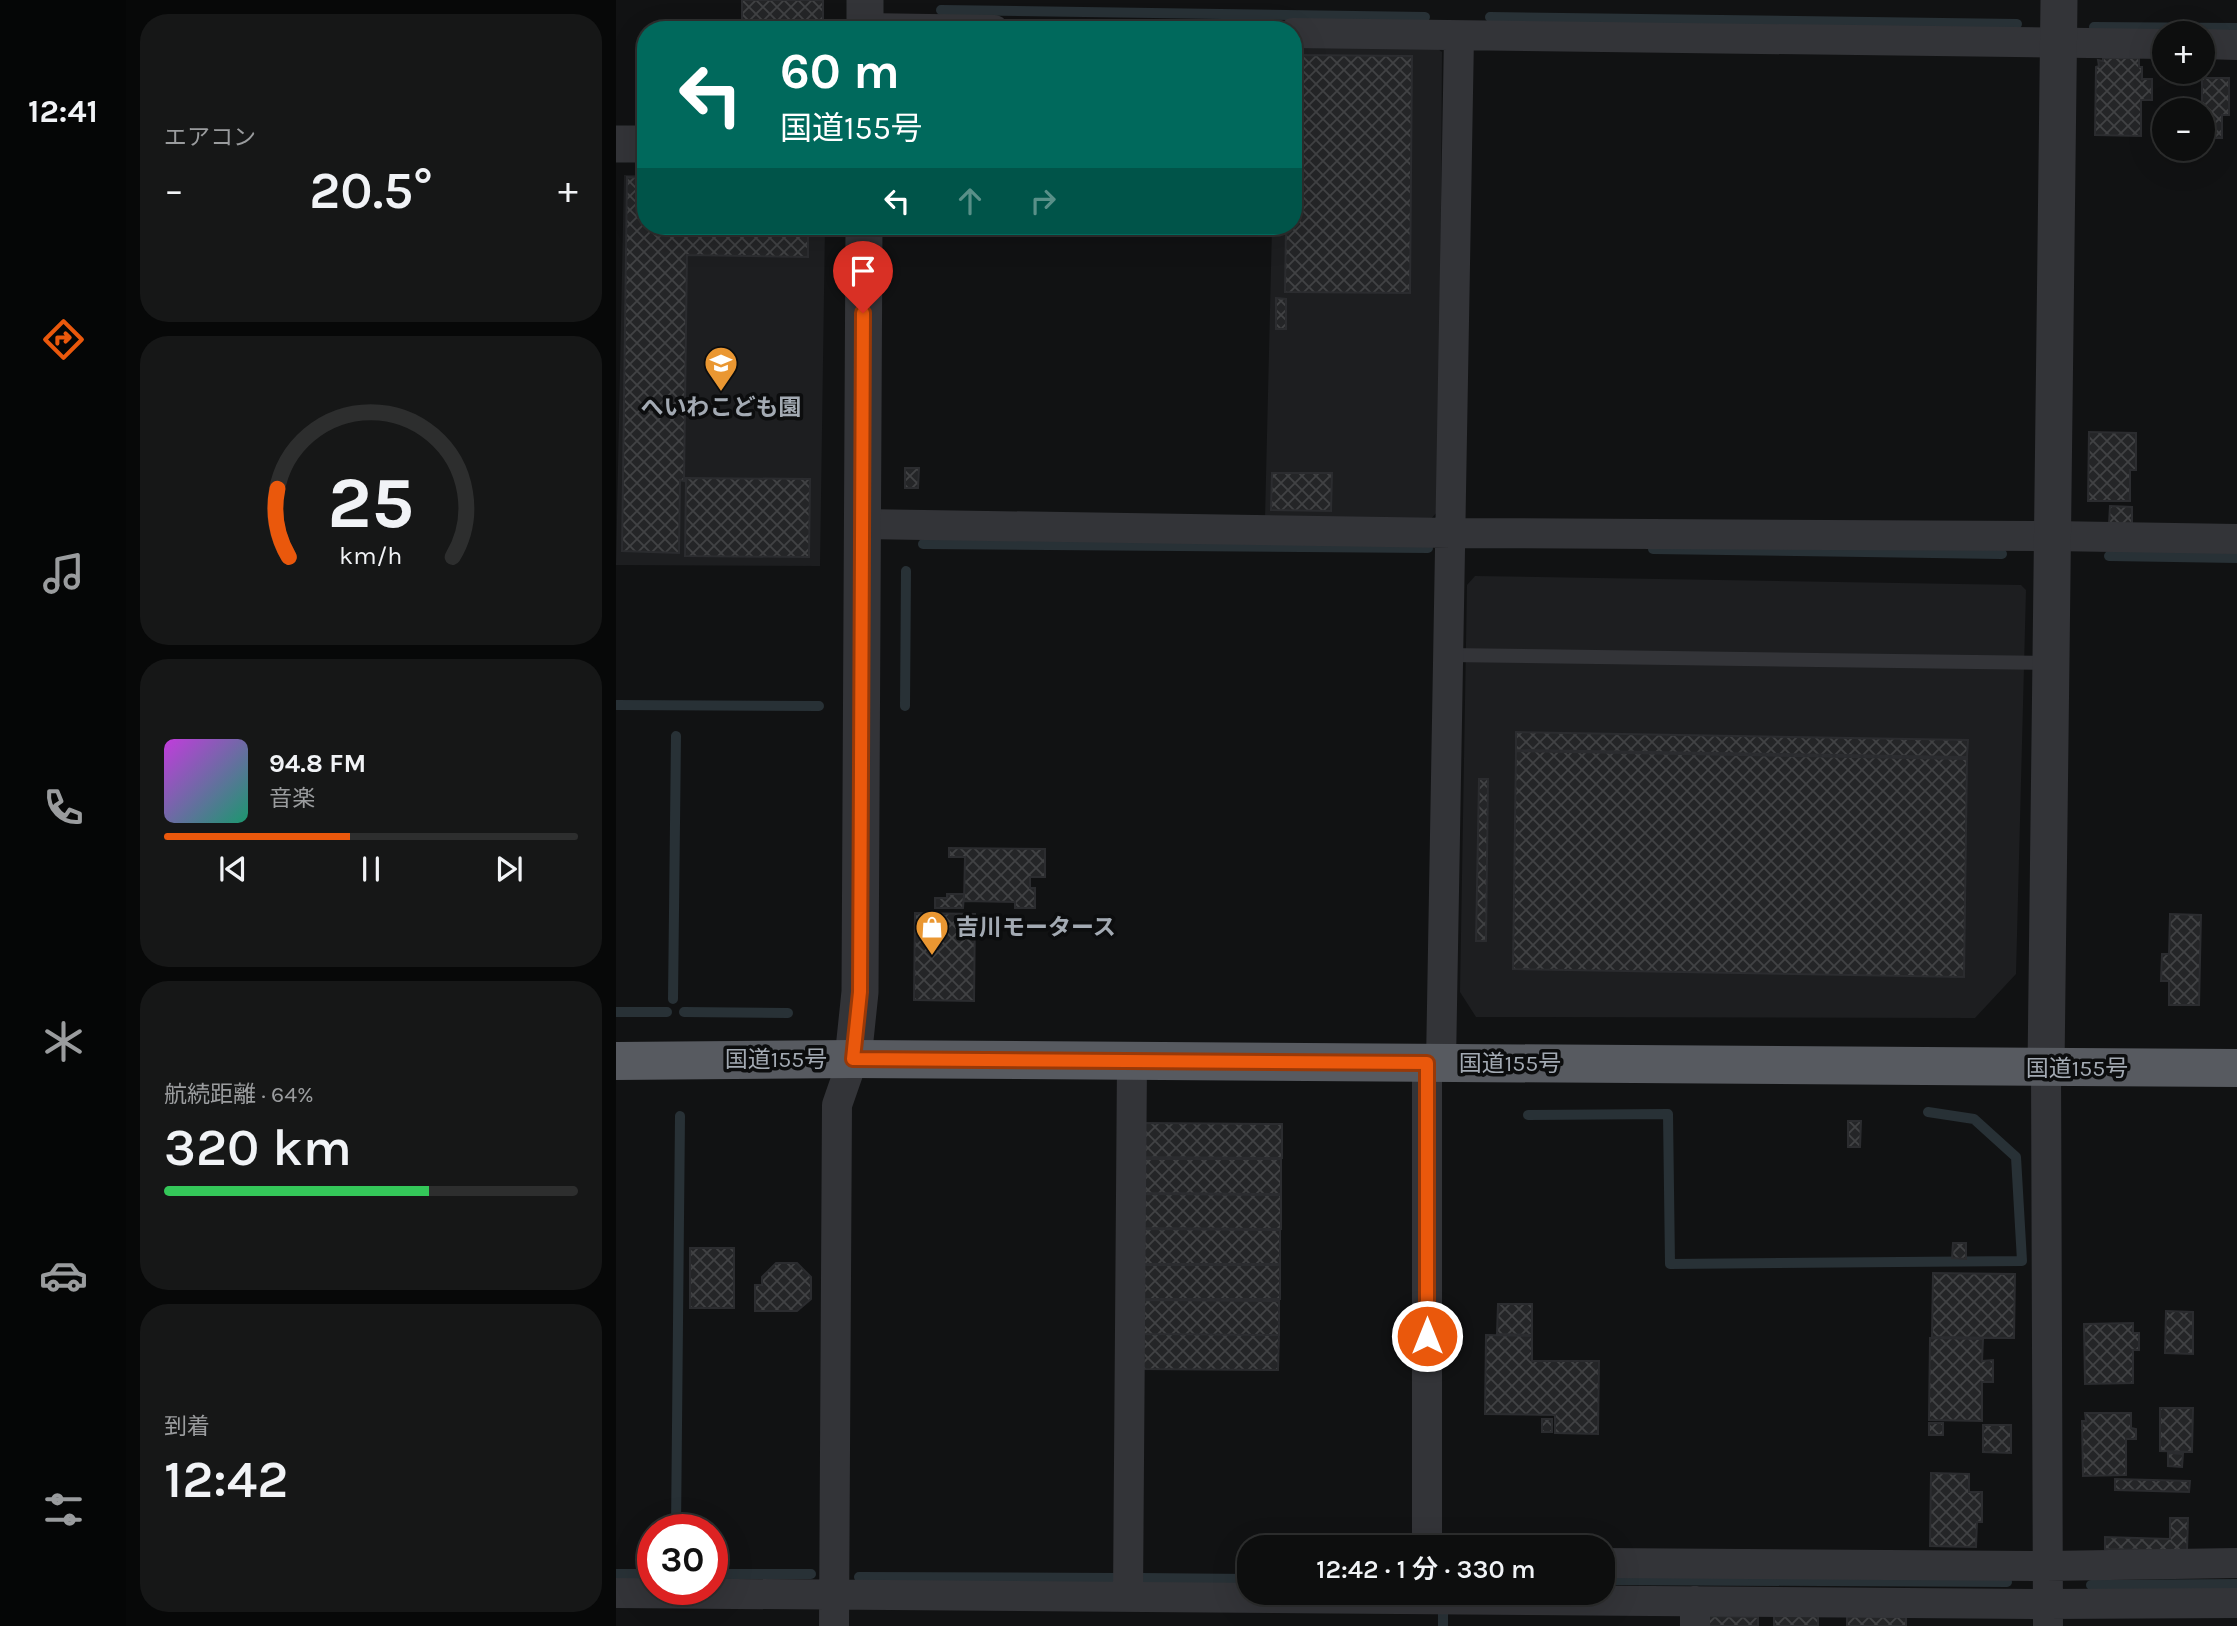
<!DOCTYPE html>
<html lang="ja">
<head>
<meta charset="utf-8">
<style>
	:root { --surface:#0d0e0e; --page:#161717; --text:#f1f3f6; --muted:#9a9c9e; --line:#2d2e2e; --accent:#ea580c }
	body { margin:0; font-family:Karla,"Noto Sans JP",sans-serif; background:var(--page); color:var(--text); height:100vh; display:flex; flex-direction:column; font-size:26px; white-space:nowrap }
	* { box-sizing:border-box; margin:0 }
	p { font-size:23px; color:var(--muted) }
	.icon { flex:none; width:38px; height:38px; fill:none; stroke:currentColor; stroke-width:2; stroke-linecap:round; stroke-linejoin:round }
	.map { position:relative; flex:1; overflow:hidden }
	.side { display:flex; flex-direction:column; gap:14px; padding:14px; background:#070808; width:490px }
	.side>* { flex:none }
	.guide { position:absolute; left:21px; top:21px; width:665px; height:214px; border-radius:28px; box-shadow:0 7px 28px #0002,0 0 0 2px var(--line); background:#00695c; color:#fff; overflow:hidden }
	.fabs { position:absolute; left:1536px; top:21px; display:grid; gap:14px }
	.fabs a { display:grid; place-items:center; width:63px; height:63px; border-radius:50%; background:var(--surface); box-shadow:0 7px 28px #0002,0 0 0 2px var(--line); font-size:35px }
	.speed { position:absolute; left:21px; top:1514px; display:flex; gap:14px; font-size:35px; font-weight:700; text-align:center }
	.speed>* { display:grid; place-content:center; width:91px; height:91px; border-radius:50%; background:var(--surface); box-shadow:0 7px 28px #0002,0 0 0 2px var(--line); line-height:1 }
	.speed .limit { border:10px solid #d22; background:#fff; color:#111 }
	.pin { position:absolute; display:grid; place-items:center; width:60px; height:60px; color:#fff; margin:-72px -30px; border-radius:50% 50% 50% 0; rotate:-45deg; box-shadow:0 0 7px #0007 }
	.pin .icon { rotate:45deg }
	.me { position:absolute; width:77px; margin:-38px; rotate:0deg; stroke-linejoin:round; filter:drop-shadow(0 0 5px #0008) }
	.turn { display:flex; align-items:center; gap:24px; height:147px; padding:0 28px; font-size:32px }
	.turn .icon { width:91px; height:91px; stroke-width:2.5 }
	.turn b { display:block; font-size:49px; line-height:60px }
	.lanes { display:flex; align-items:center; height:66px; padding:0 28px; background:#0003; justify-content:center; gap:35px; direction:ltr }
	.lanes .off { opacity:.35 }
	.big { font-size:52px; font-weight:600; line-height:1.1 }
	.side .tile { flex:1; display:flex; flex-direction:column; justify-content:center; gap:10px; min-width:0; padding:0 24px; border-radius:28px; background:var(--page) }
	.side .dial { align-items:center; gap:0 }
	.dial svg { height:182px; overflow:visible; fill:none; stroke:var(--line); stroke-width:7; stroke-linecap:round; text-anchor:middle }
	.dial text { fill:var(--text); stroke:none }
	.song { display:flex; align-items:center; gap:21px }
	.cover { width:84px; height:84px; border-radius:10px; background:linear-gradient(135deg,hsl(290 70% 55%),hsl(160 70% 35%)) }
	.played { height:7px; border-radius:4px; background:linear-gradient(90deg,var(--accent) 45%,var(--line) 45%) }
	.keys { display:flex; justify-content:space-around; direction:ltr }
	.heat { display:flex; justify-content:space-between; align-items:center; font-size:38px; direction:ltr }
	.charge { height:10px; border-radius:5px; background:linear-gradient(90deg,#34c759 64%,var(--line) 0) }
	.trip { position:absolute; left:621px; top:1535px; width:378px; height:70px; border-radius:28px; background:var(--surface); box-shadow:0 7px 28px #0002,0 0 0 2px var(--line); font-weight:600; line-height:70px; text-align:center }
	main { display:flex; flex:1; min-height:0 }
	.tab-bar { display:flex; flex-direction:column; width:126px; justify-content:space-around; align-items:center; background:#050606; color:var(--muted) }
	.tab-bar .icon { width:49px; height:49px }
	.tab-bar .active { color:var(--accent) }
	.tab-bar b { font-size:32px; color:var(--text) }
	.map>svg:first-child { display:block }
	.built { fill:#1d1e20 }
	.lines { fill:none; stroke-linecap:round; stroke-linejoin:round }
	.stream { stroke:#283136; stroke-width:10 }
	.building { fill:url(#building-cross-hatch); stroke:#2b2c2f; stroke-width:2 }
	.service { stroke:#333438; stroke-width:14 }
	.minor { stroke:#333438; stroke-width:30 }
	.tertiary { stroke:#333438; stroke-width:37 }
	.trunk { stroke:#575a60; stroke-width:38 }
	.route-casing { stroke:#983908; stroke-width:18 }
	.route { stroke:#ea580c; stroke-width:12 }
	.labels { text-anchor:middle; dominant-baseline:central; stroke-width:7; stroke-linejoin:round; paint-order:stroke }
	.poi-label { font-size:23px; font-weight:bold; fill:#a3aab3; stroke:#0c0d0e }
	.street-label { font-size:23px; fill:#a3aab3; stroke:#0c0d0e }
</style>
</head>
<body>
<main>
<nav class="tab-bar">
<b>12:41</b>
<svg class="icon active" aria-label="directions" viewBox="0 0 24 24"><path d="M12 3l9 9-9 9-9-9zM9 14v-3h6M13 9l2 2-2 2"/></svg>
<svg class="icon" aria-label="music" viewBox="0 0 24 24"><path d="M9 18V5l10-2v13"/><circle cx="6" cy="18" r="3"/><circle cx="16" cy="16" r="3"/></svg>
<svg class="icon" aria-label="phone" viewBox="0 0 24 24"><path d="M5 4h4l2 5-3 2q2 4 5 5l2-3 5 2v4C11 20 4 13 5 4z"/></svg>
<svg class="icon" aria-label="climate" viewBox="0 0 24 24"><path d="M12 3v18M4 7l16 10M4 17L20 7"/></svg>
<svg class="icon" aria-label="car" viewBox="0 0 24 24"><path d="M5 17H2v-5l4-1 3-4h7l3 4 3 1v5h-3M9 17h6M6 11h13"/><circle cx="7" cy="17" r="2"/><circle cx="17" cy="17" r="2"/></svg>
<svg class="icon" aria-label="filters" viewBox="0 0 24 24"><path d="M4 7h16M4 17h16"/><circle cx="9" cy="7" r="2"/><circle cx="15" cy="17" r="2"/></svg>
</nav>
<section class="side">
<div class="tile"><p>エアコン</p>
<div class="heat"><a>−</a><b class="big">20.5°</b><a>+</a></div>
</div>
<div class="tile dial"><svg viewBox="0 0 100 80">
<path d="M14 69A42 42 0 1 1 86 69"/>
<path d="M14 69A42 42 0 0 1 9 39" stroke="#ea580c"/>
<text x="50" y="56" font-size="32" font-weight="700">25</text>
<text x="50" y="72" font-size="11">km/h</text>
</svg></div>
<div class="tile">
<div class="song"><i class="cover"></i><div><b>94.8 FM</b><p>音楽</p></div></div>
<div class="played"></div>
<div class="keys"><svg class="icon" aria-label="previous" viewBox="0 0 24 24"><path d="M18 5L8 12l10 7zM5 5v14"/></svg><svg class="icon" aria-label="pause" viewBox="0 0 24 24"><path d="M8 5v14M16 5v14"/></svg><svg class="icon" aria-label="next" viewBox="0 0 24 24"><path d="M6 5l10 7-10 7zM19 5v14"/></svg></div>
</div>
<div class="tile"><p>航続距離 · 64%</p><b class="big">320 km</b><div class="charge"></div></div>
<div class="tile"><p>到着</p><b class="big">12:42</b></div>
</section>
<div class="map">
<svg width="1621" height="1626" viewBox="0 0 1621 1626">
	<defs>
		<pattern id="building-cross-hatch" width="8" height="8" patternUnits="userSpaceOnUse" patternTransform="scale(1.75)"><rect width="8" height="8" fill="#242527"/><path d="M0 0l8 8M0 8l8-8" fill="none" stroke="#414244"/></pattern>
	</defs>
	<rect width="100%" height="100%" fill="#111213"/>
	<path class="built" d="M677 45 818 46 826 52 823 510 813 521 649 519 656 226H677Z
		M8 175H30V226H209L204 566 0 565Z
		M859 576 1405 585 1410 590 1400 974 1359 1018 860 1017 844 992 851 585Z"/>
	<g class="lines">
		<path class="stream" d="M325 10 809 17
			M874 17 1401 24
			M1478 27 1621 28
			M307 544 812 548
			M1037 549 1386 554
			M1493 556 1621 558
			M0 705 203 706
			M289 706 290 571
			M57 999 60 736
			M0 1012H51
			M68 1012 172 1013
			M912 1115 1052 1114 1054 1264 1406 1261 1400 1157 1358 1119 1312 1112
			M60 1530 64 1116
			M0 1574H37
			M96 1574H195
			M243 1577 501 1578
			M525 1578 634 1579
			M987 1580 1391 1582
			M1475 1585 1621 1584
			M827 1626V1609"/>
	</g>
	<path class="building" d="M126 0H207V30H126Z
		M677 55 796 56 794 293 669 292 670 226H677Z
		M1487 58H1523V67H1526V79H1536V100H1525V136L1479 135 1480 67 1483 66 1482 60 1487 61Z
		M1586 78H1613V115H1606V138H1587V110H1549V105L1586 106Z
		M11 177 30 178V226H192V257L71 255 68 481 64 480 63 553 6 551Z
		M660 298 670 299V329H660Z
		M1473 432 1520 433V470H1514V501H1472Z
		M289 468H303L302 488H289Z
		M656 473H716L715 511 655 510Z
		M70 478 194 479 193 557 69 556Z
		M1494 506 1516 507V525L1493 524Z
		M900 732 1352 740 1351 757 900 750Z
		M900 751 1351 759 1348 977 897 969Z
		M863 779H872L870 941H860Z
		M333 848 429 849V877H414V888H419V908H399V902L348 901 349 857H333Z
		M331 894H348L347 908H319V898H331Z
		M299 913 359 914 358 1001 298 1000Z
		M1554 914 1585 915 1583 1005H1553V981H1545L1546 954H1553Z
		M1232 1121H1245L1244 1147H1232Z
		M529 1123 666 1124V1158L529 1157Z
		M528 1159H665V1194L529 1193Z
		M528 1194 665 1195V1229L528 1228Z
		M528 1229 664 1230V1264H527Z
		M1337 1243H1350V1259L1336 1258Z
		M74 1248H118V1308H74Z
		M160 1263H181L195 1277V1299L181 1311H139V1285H146V1277Z
		M527 1265H664V1299H527Z
		M1317 1273 1399 1274 1398 1338 1316 1337Z
		M526 1300 663 1301V1335L527 1334Z
		M882 1304H916V1335L881 1334Z
		M1550 1311 1577 1312V1354L1549 1353Z
		M1517 1323V1333H1523V1350H1517V1383L1469 1384 1468 1324Z
		M526 1334 663 1335 662 1370 526 1369Z
		M870 1335 916 1336V1361H983L982 1434 939 1433V1415L869 1414Z
		M1314 1338 1367 1339 1366 1361 1377 1360V1382H1366V1421L1313 1420Z
		M1544 1408H1577L1576 1452 1544 1451Z
		M1469 1413H1515V1428L1520 1429V1439H1510V1475L1467 1476 1466 1421H1470Z
		M926 1419H936V1432H926Z
		M1313 1423H1327V1435H1313Z
		M1367 1425H1395V1453L1367 1452Z
		M1552 1453 1567 1454 1566 1467 1552 1466Z
		M1315 1473 1353 1474V1492H1366V1522H1361L1360 1547 1314 1546Z
		M1499 1479 1574 1481 1573 1492 1499 1490Z
		M1554 1518H1572L1571 1551 1489 1549V1537L1554 1539Z
		M1158 1615 1202 1616V1626H1158Z
		M1091 1616 1142 1617V1626H1091Z
		M1231 1616 1290 1617V1626H1231Z"/>
	<g class="lines">
		<path class="service" d="M832 655 1434 663"/>
		<path class="minor" d="M249 28 378 30
			M677 33 1549 44
			M1587 44 1621 45
			M246 524 835 533 1436 536 1621 539
			M825 1063 843 36
			M1430 1068 1432 1626
			M811 1547V1063
			M987 1563 1431 1566 1621 1563
			M0 1593 1431 1604 1621 1603
			M512 1597 516 1061
			M218 1626 221 1105 237 1059
			M1079 1626V1601"/>
		<path class="tertiary" d="M249 30V0
			M0 144H30
			M237 1059 244 992 248 226
			M1430 1068 1443 0"/>
		<path class="trunk" d="M0 1061 237 1059 1621 1068"/>
	</g>
	<g class="lines">
		<defs>
			<path id="route" d="M247 313 244 992 237 1059 811 1063V1336"/>
		</defs>
		<use href="#route" class="route-casing"/>
		<use href="#route" class="route"/>
	</g>
	<defs>
		<symbol id="school-pin" viewBox="-11 -11 22 30"><path d="M0 17L-7.5 6A9.5 9.5 0 1 1 7.5 6Z" fill="#ea9732" stroke="#0c0d0e"/><path d="M0-5L7-2L0 1L-7-2ZM-4 1L0 2.5L4 1V4Q0 6-4 4Z" fill="#fff"/></symbol>
		<symbol id="shop-pin" viewBox="-11 -11 22 30"><path d="M0 17L-7.5 6A9.5 9.5 0 1 1 7.5 6Z" fill="#ea9732" stroke="#0c0d0e"/><path d="M-5-2.5h2.3a2.7 3.5 0 0 1 5.4 0H5L5.5 6h-11ZM-1.5-2.5h3a1.5 2.3 0 0 0-3 0Z" fill="#fff"/></symbol>
	</defs>
	<g fill-rule="evenodd">
		<use href="#school-pin" x="86" y="344" width="38" height="52"/>
		<use href="#shop-pin" x="297" y="908" width="38" height="52"/>
	</g>
	<g class="labels">
		<g class="poi-label">
			<text x="105" y="407">へいわこども園</text>
			<text x="340" y="927" text-anchor="start">吉川モータース</text>
		</g>
		<g class="street-label">
			<text x="160" y="1059">国道155号</text>
			<text x="894" y="1063">国道155号</text>
			<text x="1461" y="1068">国道155号</text>
		</g>
	</g>
</svg>
<div class="fabs">
<a>+</a>
<a>−</a>
</div>
<div class="speed"><div class="limit">30</div></div>
<div class="pin" style="left:247px;top:313px;background:#d93025"><svg class="icon" aria-label="arrive" viewBox="0 0 24 24"><path d="M6 21V4h12l-3 4 3 4H6"/></svg></div>
<svg class="me" style="left:811px;top:1336px" viewBox="-20 -20 40 40"><circle r="17" fill="#ea580c" stroke="#fff" stroke-width="3"/><path d="M0-11L8 9 0 5-8 9z" fill="#fff"/></svg>
<div class="trip">12:42 · 1 分 · 330 m</div>
<div class="guide">
<div class="turn"><svg class="icon" aria-label="left" viewBox="0 0 24 24"><path d="M17 20v-9H6M10 6l-5 5 5 5"/></svg><div><b>60 m</b>国道155号</div></div>
<div class="lanes"><svg class="icon" aria-label="left" viewBox="0 0 24 24"><path d="M17 20v-9H6M10 6l-5 5 5 5"/></svg><svg class="icon off" aria-label="ahead" viewBox="0 0 24 24"><path d="M12 20V5M6 11l6-6 6 6"/></svg><svg class="icon off" aria-label="right" viewBox="0 0 24 24"><path d="M7 20v-9h11M14 6l5 5-5 5"/></svg></div>
</div>
</div>
</main>
</body>
</html>
